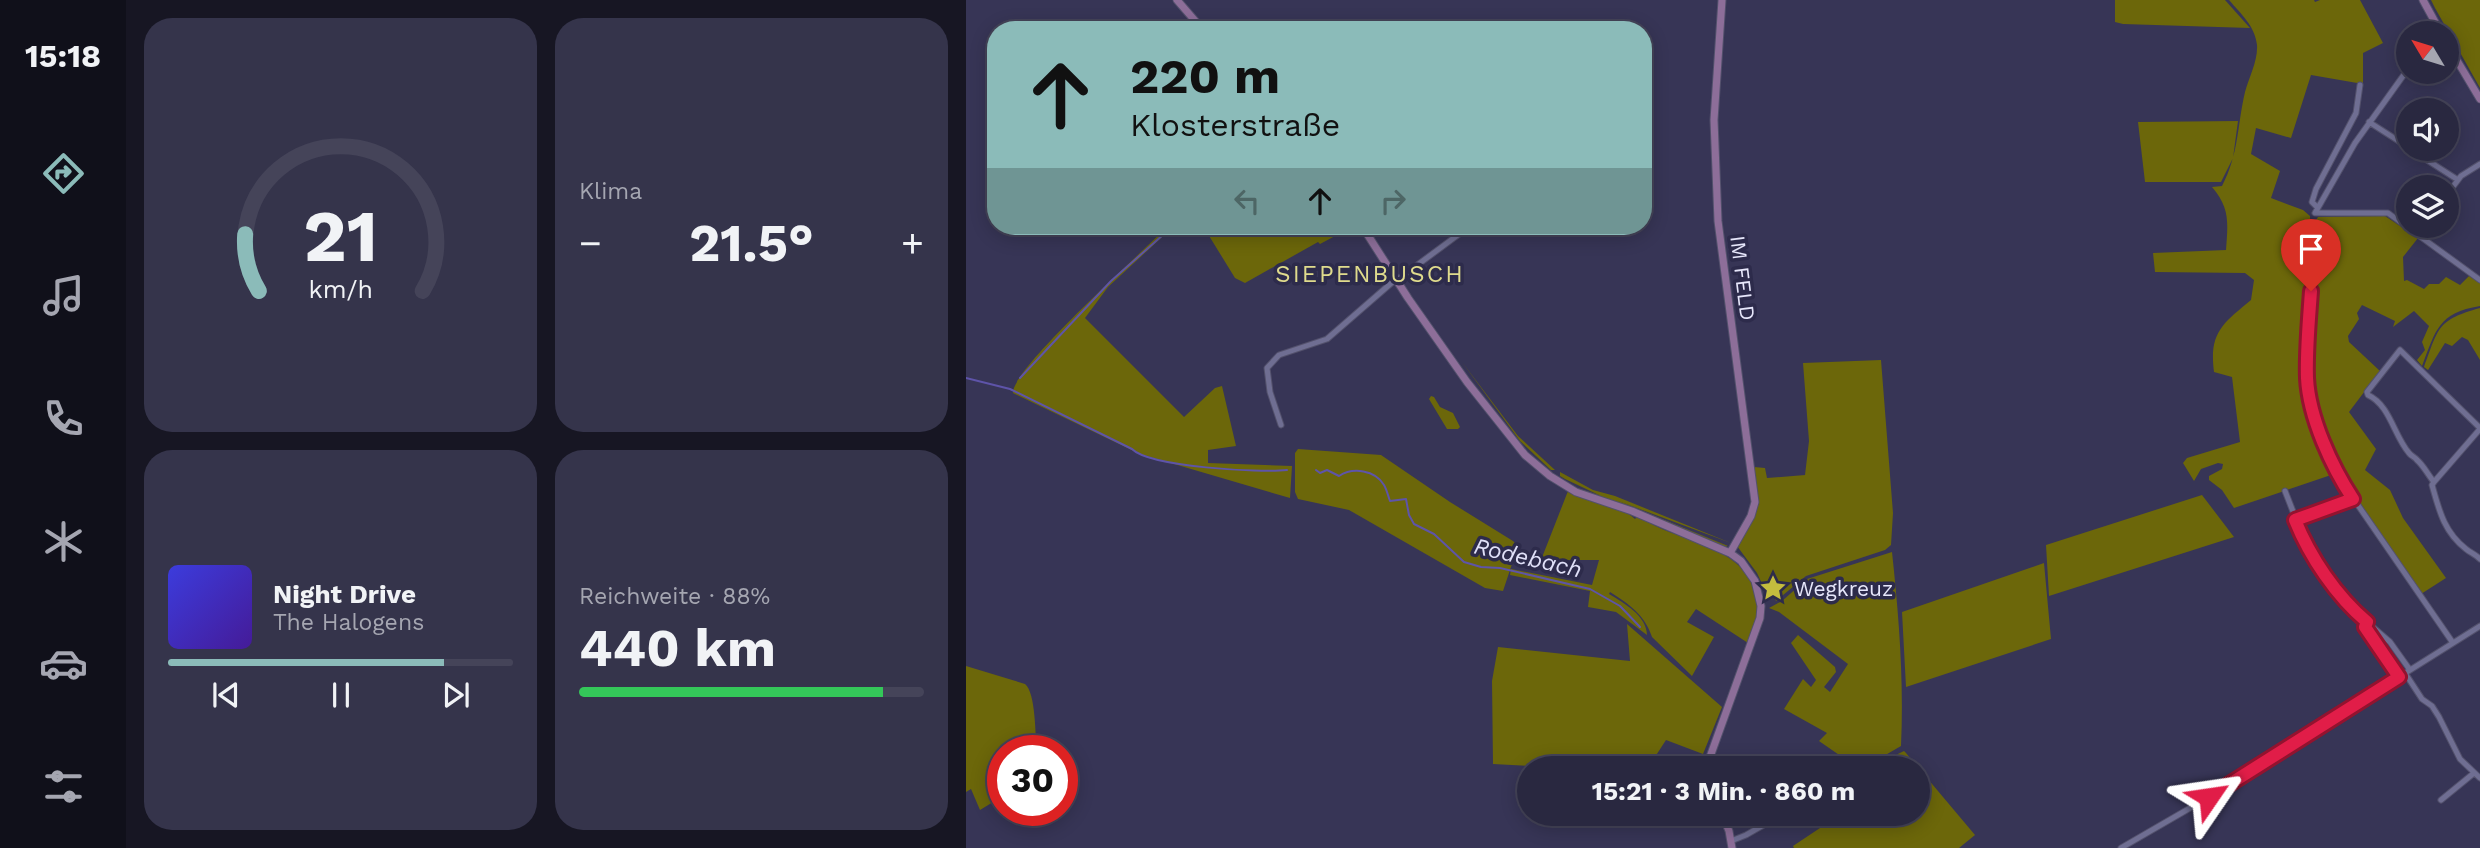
<!DOCTYPE html>
<html lang="de">
<head>
<meta charset="utf-8">
<style>
	:root { --surface:#292840; --page:#35344b; --text:#f1f3f6; --muted:#a5a6b1; --line:#454459; --accent:#8bbbb9 }
	body { margin:0; font-family:"Work Sans",sans-serif; background:var(--page); color:var(--text); height:100vh; display:flex; flex-direction:column; font-size:26px; white-space:nowrap }
	* { box-sizing:border-box; margin:0 }
	p { font-size:23px; color:var(--muted) }
	.icon { flex:none; width:38px; height:38px; fill:none; stroke:currentColor; stroke-width:2; stroke-linecap:round; stroke-linejoin:round }
	.map { position:relative; flex:1; overflow:hidden }
	.sheet { display:flex; flex-direction:column; gap:18px; padding:18px; background:#171623; width:840px }
	.sheet>* { flex:none }
	.top-card { position:absolute; left:21px; top:21px; width:665px; height:214px; border-radius:28px; box-shadow:0 4px 18px #0003,0 0 0 2px var(--line); background:#8bbbb9; color:#111; overflow:hidden }
	.needle { width:46px; rotate:308deg }
	.tools { position:absolute; left:1430px; top:21px; display:grid; gap:14px }
	.tools a { display:grid; place-items:center; width:63px; height:63px; border-radius:50%; background:var(--surface); box-shadow:0 4px 18px #0003,0 0 0 2px var(--line); font-size:35px }
	.speed { position:absolute; left:21px; top:735px; display:flex; gap:14px; font-size:35px; font-weight:700; text-align:center }
	.speed>* { display:grid; place-content:center; width:91px; height:91px; border-radius:50%; background:var(--surface); box-shadow:0 4px 18px #0003,0 0 0 2px var(--line); line-height:1 }
	.speed .limit { border:10px solid #d22; background:#fff; color:#111 }
	.pin { position:absolute; display:grid; place-items:center; width:60px; height:60px; color:#fff; margin:-72px -30px; border-radius:50% 50% 50% 0; rotate:-45deg; box-shadow:0 0 7px #0007 }
	.pin .icon { rotate:45deg }
	.me { position:absolute; width:77px; margin:-38px; rotate:58deg; stroke-linejoin:round; filter:drop-shadow(0 0 5px #0008) }
	.turn { display:flex; align-items:center; gap:24px; height:147px; padding:0 28px; font-size:32px }
	.turn .icon { width:91px; height:91px; stroke-width:2.5 }
	.turn b { display:block; font-size:49px; line-height:60px }
	.lanes { display:flex; align-items:center; height:66px; padding:0 28px; background:#0003; justify-content:center; gap:35px; direction:ltr }
	.lanes .off { opacity:.35 }
	.big { font-size:52px; font-weight:700; line-height:1.1 }
	.sheet .tile { flex:1; display:flex; flex-direction:column; justify-content:center; gap:10px; min-width:0; padding:0 24px; border-radius:28px; background:var(--page) }
	.sheet .dial { align-items:center; gap:0 }
	.dial svg { height:182px; overflow:visible; fill:none; stroke:var(--line); stroke-width:7; stroke-linecap:round; text-anchor:middle }
	.dial text { fill:var(--text); stroke:none }
	.song { display:flex; align-items:center; gap:21px }
	.cover { width:84px; height:84px; border-radius:10px; background:linear-gradient(135deg,hsl(240 70% 55%),hsl(260 70% 35%)) }
	.played { height:7px; border-radius:4px; background:linear-gradient(90deg,var(--accent) 80%,var(--line) 80%) }
	.keys { display:flex; justify-content:space-around; direction:ltr }
	.heat { display:flex; justify-content:space-between; align-items:center; font-size:38px; direction:ltr }
	.charge { height:10px; border-radius:5px; background:linear-gradient(90deg,#34c759 88%,var(--line) 0) }
	.sheet .tiles { flex:1; display:grid; gap:18px; grid-template-columns:repeat(2,1fr) }
	.trip { position:absolute; left:551px; top:756px; width:413px; height:70px; border-radius:35px; background:var(--surface); box-shadow:0 4px 18px #0003,0 0 0 2px var(--line); font-weight:700; line-height:70px; text-align:center }
	main { display:flex; flex:1; min-height:0 }
	.dock { display:flex; flex-direction:column; width:126px; justify-content:space-around; align-items:center; background:#10101a; color:var(--muted) }
	.dock .icon { width:49px; height:49px }
	.dock .current { color:var(--accent) }
	.dock b { font-size:32px; color:var(--text) }
	.map>svg:first-child { display:block }
	.green { fill:#6c670a }
	.lines { fill:none; stroke-linecap:round; stroke-linejoin:round }
	.stream { stroke:#5e54a9; stroke-width:2 }
	.street-casing { stroke:#53516c; stroke-width:7 }
	.secondary-casing { stroke:#53516c; stroke-width:9 }
	.street { stroke:#6f6e92; stroke-width:5 }
	.secondary { stroke:#8d6e99; stroke-width:7 }
	.route-casing { stroke:#92132f; stroke-width:18 }
	.route { stroke:#e11d48; stroke-width:12 }
	.labels { text-anchor:middle; dominant-baseline:central; stroke-width:7; stroke-linejoin:round; paint-order:stroke }
	.street-label { font-size:21px; fill:#e7e7fb; stroke:#2d2b4b }
	.poi-label { font-size:21px; fill:#e7e7fb; stroke:#2d2b4b; text-anchor:start }
	.water-label { font-size:23px; font-style:italic; fill:#e0e0f8; stroke:#2d2b4b }
	.quarter-label { font-size:24px; letter-spacing:2px; fill:#dfdb8d; stroke:#2d2b4b }
</style>
</head>
<body>
<main>
<nav class="dock">
<b>15:18</b>
<svg class="icon current" aria-label="directions" viewBox="0 0 24 24"><path d="M12 3l9 9-9 9-9-9zM9 14v-3h6M13 9l2 2-2 2"/></svg>
<svg class="icon" aria-label="music" viewBox="0 0 24 24"><path d="M9 18V5l10-2v13"/><circle cx="6" cy="18" r="3"/><circle cx="16" cy="16" r="3"/></svg>
<svg class="icon" aria-label="phone" viewBox="0 0 24 24"><path d="M5 4h4l2 5-3 2q2 4 5 5l2-3 5 2v4C11 20 4 13 5 4z"/></svg>
<svg class="icon" aria-label="climate" viewBox="0 0 24 24"><path d="M12 3v18M4 7l16 10M4 17L20 7"/></svg>
<svg class="icon" aria-label="car" viewBox="0 0 24 24"><path d="M5 17H2v-5l4-1 3-4h7l3 4 3 1v5h-3M9 17h6M6 11h13"/><circle cx="7" cy="17" r="2"/><circle cx="17" cy="17" r="2"/></svg>
<svg class="icon" aria-label="filters" viewBox="0 0 24 24"><path d="M4 7h16M4 17h16"/><circle cx="9" cy="7" r="2"/><circle cx="15" cy="17" r="2"/></svg>
</nav>
<section class="sheet">
<div class="tiles">
<div class="tile dial"><svg viewBox="0 0 100 80">
<path d="M14 69A42 42 0 1 1 86 69"/>
<path d="M14 69A42 42 0 0 1 8 44" stroke="#8bbbb9"/>
<text x="50" y="56" font-size="32" font-weight="700">21</text>
<text x="50" y="72" font-size="11">km/h</text>
</svg></div>
<div class="tile"><p>Klima</p>
<div class="heat"><a>−</a><b class="big">21.5°</b><a>+</a></div>
</div>
<div class="tile">
<div class="song"><i class="cover"></i><div><b>Night Drive</b><p>The Halogens</p></div></div>
<div class="played"></div>
<div class="keys"><svg class="icon" aria-label="previous" viewBox="0 0 24 24"><path d="M18 5L8 12l10 7zM5 5v14"/></svg><svg class="icon" aria-label="pause" viewBox="0 0 24 24"><path d="M8 5v14M16 5v14"/></svg><svg class="icon" aria-label="next" viewBox="0 0 24 24"><path d="M6 5l10 7-10 7zM19 5v14"/></svg></div>
</div>
<div class="tile"><p>Reichweite · 88%</p><b class="big">440 km</b><div class="charge"></div></div>
</div>
</section>
<div class="map">
<svg width="1514" height="848" viewBox="0 0 1514 848">
	<rect width="100%" height="100%" fill="#373556"/>
	<path class="green" d="M1149 0H1259L1284 28 1157 24 1149 22Z
		M1263 0H1348L1349 2 1354 0H1394L1417 43 1397 53V84L1345 75 1325 138 1290 128 1285 154 1314 171 1305 198 1337 210 1344 216 1346 270 1340 372 1347 417 1368 474 1268 508 1256 490 1243 480V476L1256 469 1257 464 1252 463 1235 469 1228 481 1217 463 1221 458 1274 442 1266 377 1248 372C1243 333 1256 324 1285 300L1288 280 1279 273 1189 272 1187 253 1260 250C1262 222 1264 208 1246 187L1256 186C1273 154 1271 126 1279 92 1283 77 1292 61 1291 45 1289 26 1275 14 1263 0Z
		M1465 0H1514V88L1469 8Z
		M1272 121 1267 158 1255 182H1179L1172 122Z
		M1419 216 1452 238 1437 257 1438 281 1441 280 1458 289 1463 284H1473L1480 277 1494 285 1503 276 1514 283V306C1472 313 1470 330 1456 366L1451 360 1459 350 1456 342 1463 326 1448 311 1427 327 1429 321 1396 305 1391 313 1393 319 1382 336 1383 342 1414 371 1383 412 1410 449 1399 470 1424 490 1437 518 1480 578 1455 594 1378 479 1351 420 1342 380 1349 222 1352 217Z
		M202 226H208L142 287 119 318 218 417 249 388 256 386 270 446 242 450V463L326 466 324 498 174 454 47 393C45 369 179 250 202 226Z
		M237 226H388L354 244 352 242 279 283 269 278Z
		M1514 308V360L1502 340 1496 337 1486 346 1479 343 1462 370 1458 367C1473 327 1471 320 1514 308Z
		M915 360 927 513 925 545 919 550 840 576 810 601 806 592 800 591 799 603 798 588 791 573 771 546 792 506 788 467 799 468 801 478 839 475 843 441 837 363Z
		M496 362 552 436 589 470H585L554 441Z
		M465 396 468 397 474 407 487 413 494 427 492 429H481L463 399Z
		M332 449 415 455 484 502 547 541 552 546 537 591 519 588 383 510 332 499 329 492V453Z
		M594 472 627 490 649 496 765 543 652 501 762 546 758 547 697 520 613 491 608 487 635 496 599 479 594 476Z
		M602 491C622 500 654 505 669 519L671 517C683 522 694 529 706 533 743 544 802 567 791 617 789 625 785 634 782 643L730 609 721 622 748 637 726 676 686 637C679 615 663 604 644 592L643 594C658 603 681 616 681 635L650 612 622 607 624 591 544 575 545 569 626 585 633 560H575Z
		M1236 495 1268 537 1083 596 1080 545Z
		M926 552C933 617 938 680 935 746L897 768H892L853 741 861 733 818 709 837 679 845 687 850 680 825 643 832 635 869 667 870 672 858 687 864 692 882 664 813 612 803 608 816 601 841 579Z
		M1078 563 1085 639 940 687 936 612Z
		M661 624 756 707 737 754 700 740 687 760 680 759 679 768H598L527 764 526 681 532 647 664 661Z
		M0 666 59 684C70 693 69 735 71 751H37V796L14 810 5 789 0 792Z
		M938 751 940 753 1009 835 993 848H828L827 846 863 822 859 814H952V768H903Z"/>
	<g class="lines">
		<path class="stream" d="M0 378 44 389 166 449C184 467 294 473 321 470
			M54 378 145 281 207 226
			M350 470 354 473 361 470 373 476C387 467 409 470 418 485 421 490 422 496 424 501L440 499 443 515 448 524 468 534 498 562 515 567 534 568 624 589 654 606 674 627"/>
		<defs>
			<path id="street" d="M1442 69 1389 143 1349 213H1422L1514 280
				M1403 122 1442 147
				M1444 149 1492 180
				M1480 196 1495 176 1514 164
				M1351 207 1346 202 1350 189 1390 113 1394 85
				M1453 235 1460 226
				M431 280 504 226
				M1345 291 1341 381 1349 416 1355 435 1376 482 1487 643
				M315 425 304 392 301 368 313 355 361 339 430 279
				M1514 428 1434 350 1401 392 1402 395C1424 405 1428 436 1443 453 1445 456 1449 457 1451 460 1458 466 1462 475 1468 482L1466 485C1473 510 1478 532 1500 549 1505 553 1509 554 1514 559
				M1468 482 1514 429
				M1319 491 1337 537 1376 596 1388 611 1424 642 1444 670
				M1329 520 1387 499
				M1401 622 1399 627 1433 677
				M1439 673 1456 699 1466 706 1473 717 1494 759 1514 778
				M1475 800 1508 773
				M765 841 780 835 817 814
				M1155 848 1231 804 1514 626"/>
			<path id="secondary" d="M211 0 237 30
				M756 0 748 120 752 221 789 502 785 516 764 553
				M1457 0 1475 33
				M1480 42 1514 99
				M396 226 442 298 501 382 559 455 584 476 610 492 666 511 764 553 775 561 789 581 795 606 794 618 740 768
				M756 814 763 831 766 848"/>
		</defs>
		<use href="#street" class="street-casing"/>
		<use href="#secondary" class="secondary-casing"/>
		<use href="#street" class="street"/>
		<use href="#secondary" class="secondary"/>
	</g>
	<g class="lines">
		<defs>
			<path id="route" d="M1243 797 1433 677 1399 627 1401 622C1370 596 1344 557 1329 520L1387 499C1366 467 1343 418 1341 378 1340 350 1343 320 1345 291"/>
		</defs>
		<use href="#route" class="route-casing"/>
		<use href="#route" class="route"/>
	</g>
	<defs>
		<symbol id="sight-bare" viewBox="-9 -9 18 18"><path d="M0-6L1.8-2.2L6-1.7L2.9 1.2L3.7 5.4L0 3.3L-3.7 5.4L-2.9 1.2L-6-1.7L-1.8-2.2Z" fill="#c4bc3e" stroke="#2d2b4b" stroke-width="2.5" paint-order="stroke"/></symbol>
	</defs>
	<g fill-rule="evenodd">
		<use href="#sight-bare" x="788" y="569" width="38" height="38"/>
	</g>
	<g class="labels">
		<g class="street-label">
			<text transform="translate(777 278) rotate(83)">IM FELD</text>
		</g>
		<g class="poi-label">
			<text x="828" y="588">Wegkreuz</text>
		</g>
		<g class="water-label">
			<text transform="translate(562 558) rotate(13)">Rodebach</text>
		</g>
		<g class="quarter-label">
			<text x="404" y="274">SIEPENBUSCH</text>
		</g>
	</g>
</svg>
<div class="tools">
<a><svg class="needle" viewBox="-14 -14 28 28"><path d="M0-13l5 13h-10z" fill="#e53935"/><path d="M0 13l5-13h-10z" fill="#a5a6b1"/></svg></a>
<a><svg class="icon" aria-label="sound" viewBox="0 0 24 24"><path d="M4 9h4l5-4v14l-5-4H4zM17 9q2 3 0 6"/></svg></a>
<a><svg class="icon" aria-label="layers" viewBox="0 0 24 24"><path d="M12 4l9 5-9 5-9-5zM3 14l9 5 9-5"/></svg></a>
</div>
<div class="speed"><div class="limit">30</div></div>
<div class="pin" style="left:1345px;top:291px;background:#d93025"><svg class="icon" aria-label="arrive" viewBox="0 0 24 24"><path d="M6 21V4h12l-3 4 3 4H6"/></svg></div>
<svg class="me" style="left:1243px;top:797px" viewBox="-20 -20 40 40"><path d="M0-17L14 15 0 8-14 15z" fill="#e11d48" stroke="#fff" stroke-width="4"/></svg>
<div class="trip">15:21 · 3 Min. · 860 m</div>
<div class="top-card">
<div class="turn"><svg class="icon" aria-label="ahead" viewBox="0 0 24 24"><path d="M12 20V5M6 11l6-6 6 6"/></svg><div><b>220 m</b>Klosterstraße</div></div>
<div class="lanes"><svg class="icon off" aria-label="left" viewBox="0 0 24 24"><path d="M17 20v-9H6M10 6l-5 5 5 5"/></svg><svg class="icon" aria-label="ahead" viewBox="0 0 24 24"><path d="M12 20V5M6 11l6-6 6 6"/></svg><svg class="icon off" aria-label="right" viewBox="0 0 24 24"><path d="M7 20v-9h11M14 6l5 5-5 5"/></svg></div>
</div>
</div>
</main>
</body>
</html>
